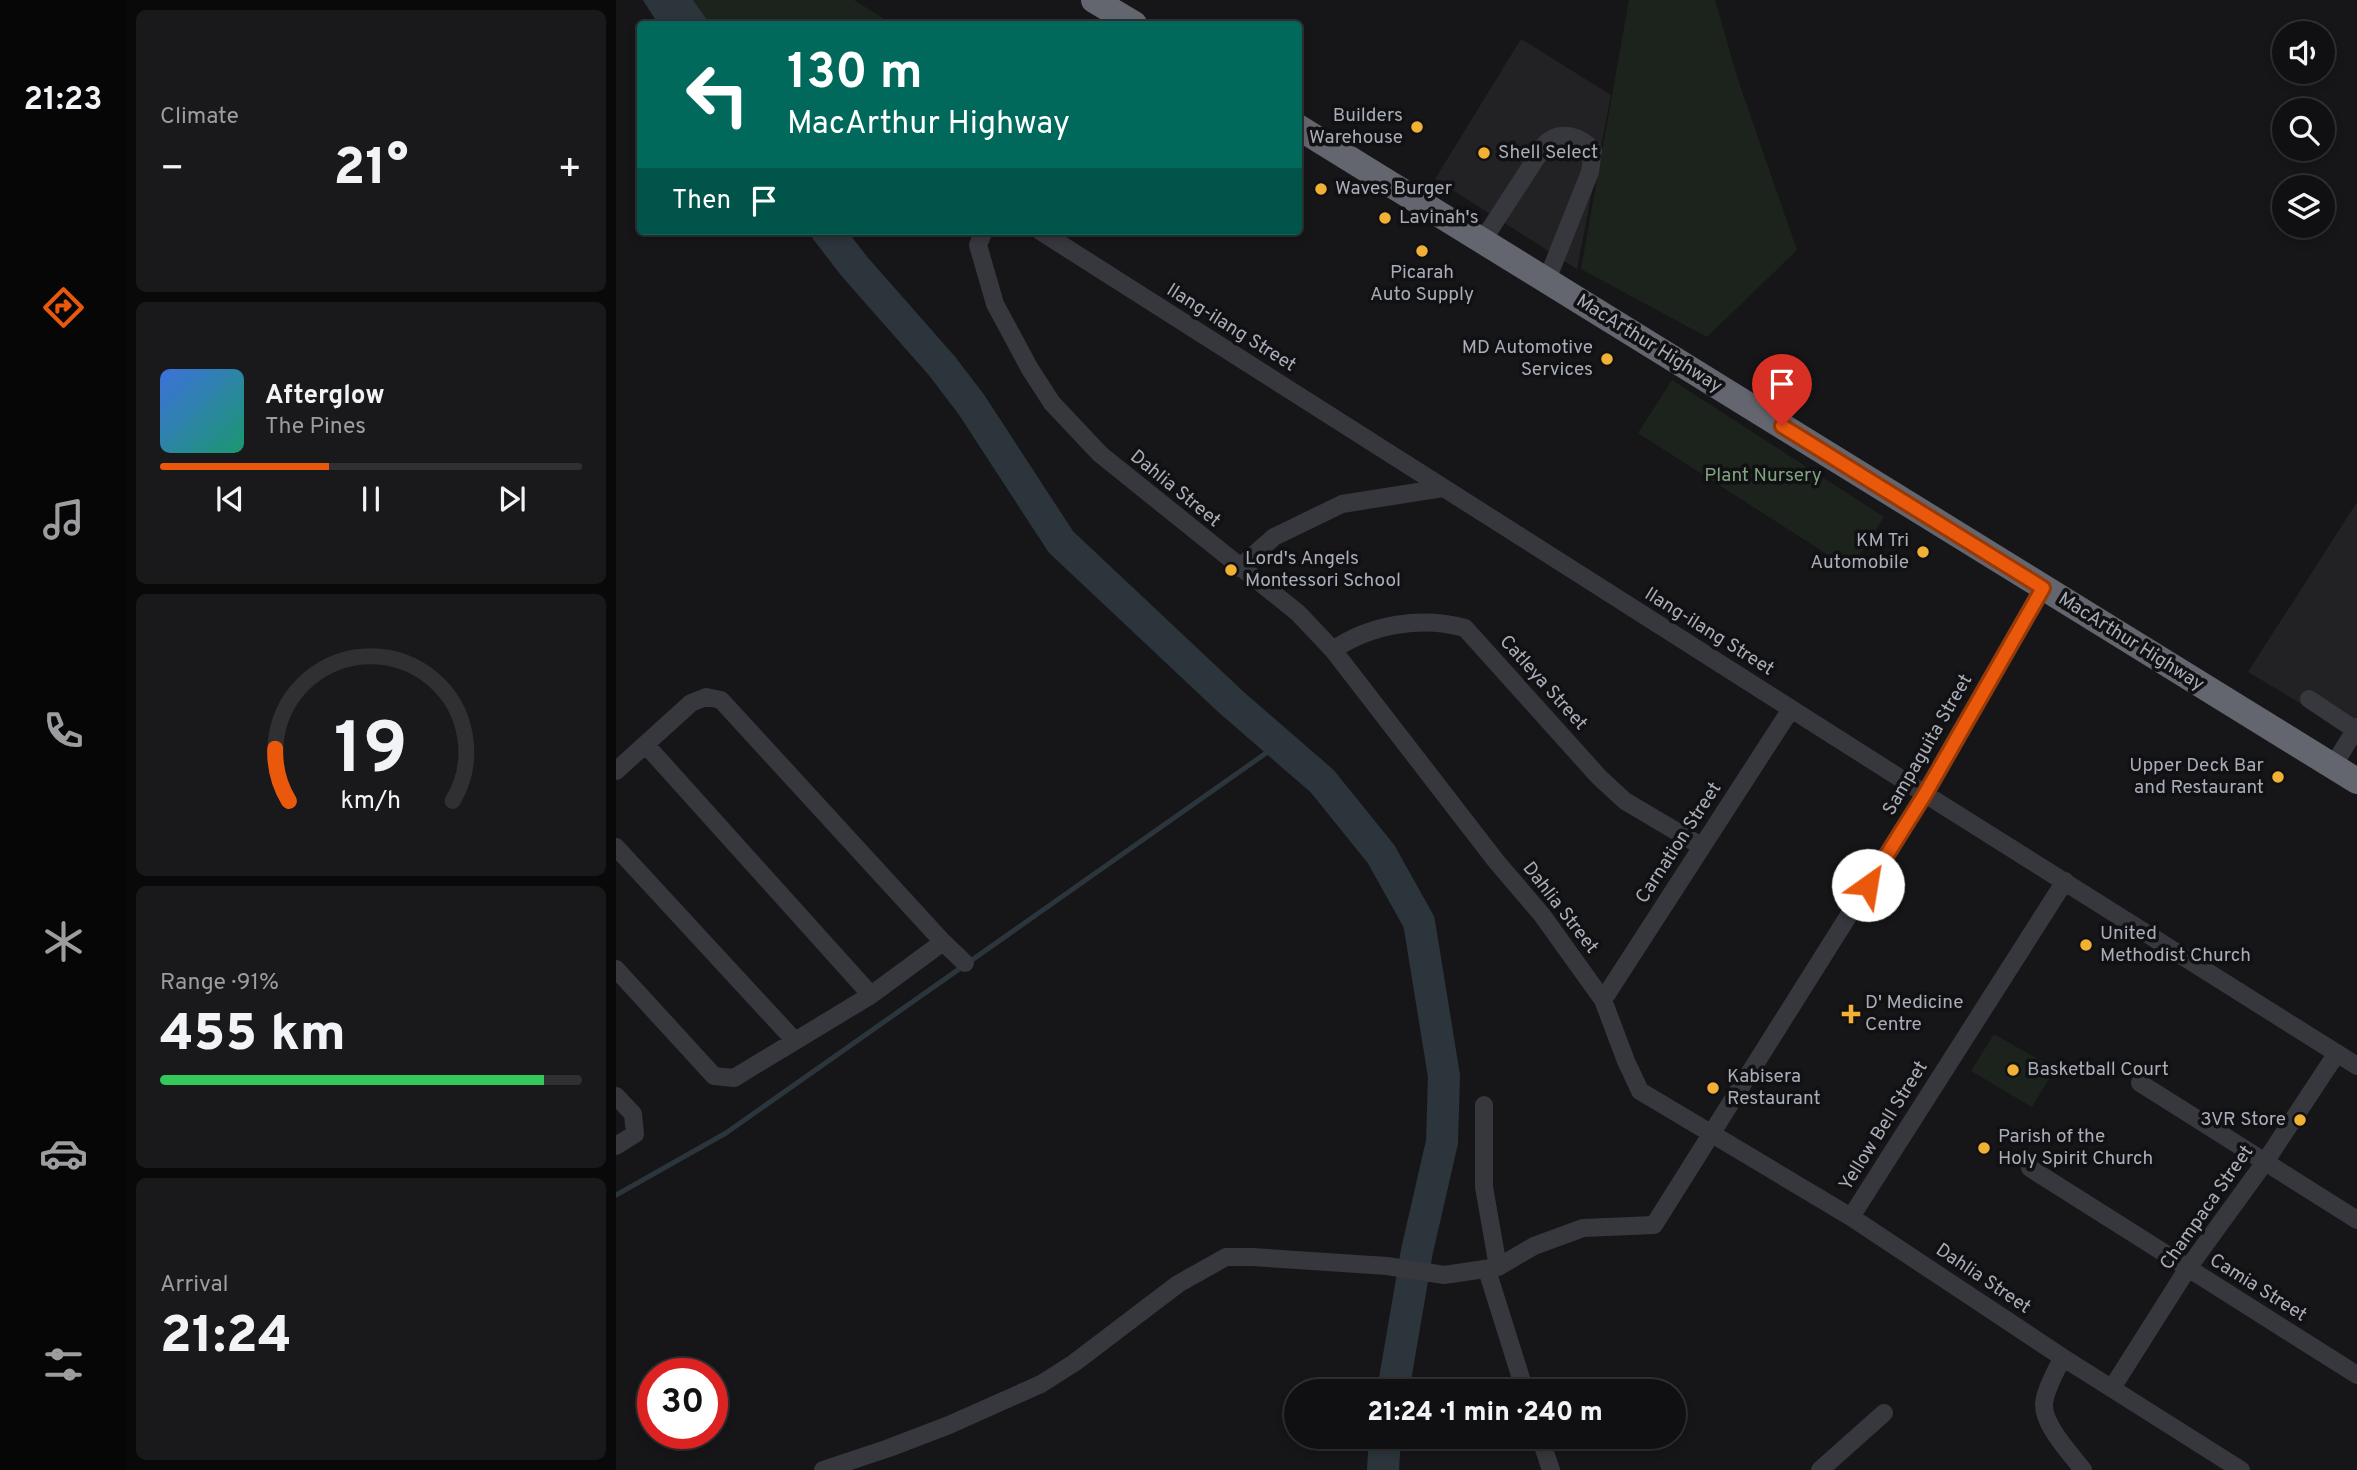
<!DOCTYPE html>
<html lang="en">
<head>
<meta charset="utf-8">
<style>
	:root { --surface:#101012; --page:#19191b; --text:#f1f3f6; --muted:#9c9d9f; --line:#303032; --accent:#ea580c }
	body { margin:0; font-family:Overpass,sans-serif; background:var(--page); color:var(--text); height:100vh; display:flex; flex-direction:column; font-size:26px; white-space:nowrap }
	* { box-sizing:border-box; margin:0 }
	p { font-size:23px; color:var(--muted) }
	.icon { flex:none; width:38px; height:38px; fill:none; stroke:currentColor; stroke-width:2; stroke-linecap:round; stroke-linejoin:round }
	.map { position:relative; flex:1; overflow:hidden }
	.sheet { display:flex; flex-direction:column; gap:10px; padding:10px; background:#09090a; width:490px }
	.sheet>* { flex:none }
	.hud { position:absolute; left:21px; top:21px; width:665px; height:214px; border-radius:7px; box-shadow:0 4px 10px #0003,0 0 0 2px var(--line); background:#00695c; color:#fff; overflow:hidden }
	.fabs { position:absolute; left:1656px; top:21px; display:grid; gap:14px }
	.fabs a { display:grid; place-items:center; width:63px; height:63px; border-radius:50%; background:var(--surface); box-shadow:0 4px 10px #0003,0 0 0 2px var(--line); font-size:35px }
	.speed { position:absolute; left:21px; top:1358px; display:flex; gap:14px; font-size:35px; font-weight:700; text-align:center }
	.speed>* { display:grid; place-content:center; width:91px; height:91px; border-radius:50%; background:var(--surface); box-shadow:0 4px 10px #0003,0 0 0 2px var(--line); line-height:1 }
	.speed .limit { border:10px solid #d22; background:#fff; color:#111 }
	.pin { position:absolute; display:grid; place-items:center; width:60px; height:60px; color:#fff; margin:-72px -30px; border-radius:50% 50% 50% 0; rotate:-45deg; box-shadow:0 0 7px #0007 }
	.pin .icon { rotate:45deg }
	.me { position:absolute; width:77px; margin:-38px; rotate:32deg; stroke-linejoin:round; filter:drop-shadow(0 0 5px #0008) }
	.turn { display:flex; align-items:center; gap:24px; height:147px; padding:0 35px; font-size:32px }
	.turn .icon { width:91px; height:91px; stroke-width:2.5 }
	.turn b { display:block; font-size:49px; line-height:60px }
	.then { display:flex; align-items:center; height:66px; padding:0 35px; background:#0003; gap:14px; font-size:26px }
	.big { font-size:52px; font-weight:800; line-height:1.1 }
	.sheet .tile { flex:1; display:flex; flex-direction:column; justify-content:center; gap:10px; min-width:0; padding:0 24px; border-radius:10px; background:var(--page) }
	.sheet .dial { align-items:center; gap:0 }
	.dial svg { height:182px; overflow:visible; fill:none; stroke:var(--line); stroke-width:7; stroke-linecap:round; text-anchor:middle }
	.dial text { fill:var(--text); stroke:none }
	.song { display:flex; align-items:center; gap:21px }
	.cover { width:84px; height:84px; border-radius:10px; background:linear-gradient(135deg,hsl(220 70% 55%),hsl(160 70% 35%)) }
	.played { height:7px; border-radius:4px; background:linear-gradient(90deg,var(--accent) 40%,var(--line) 40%) }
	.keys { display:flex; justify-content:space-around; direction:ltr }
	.heat { display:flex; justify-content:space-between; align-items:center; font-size:38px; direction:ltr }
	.charge { height:10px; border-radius:5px; background:linear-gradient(90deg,#34c759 91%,var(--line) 0) }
	.trip { position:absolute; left:668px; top:1379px; width:402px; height:70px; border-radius:35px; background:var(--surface); box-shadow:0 4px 10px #0003,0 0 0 2px var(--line); font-weight:800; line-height:70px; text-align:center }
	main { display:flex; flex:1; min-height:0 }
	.tabs { display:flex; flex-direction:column; width:126px; justify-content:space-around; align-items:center; background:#060607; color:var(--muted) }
	.tabs .icon { width:49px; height:49px }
	.tabs .active { color:var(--accent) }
	.tabs b { font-size:32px; color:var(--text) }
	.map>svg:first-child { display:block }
	.built { fill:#222225 }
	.green { fill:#1c231d }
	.water { fill:#2c353c }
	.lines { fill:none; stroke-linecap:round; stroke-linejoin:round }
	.stream { stroke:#2c353c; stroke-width:5 }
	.river { stroke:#2c353c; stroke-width:32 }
	.minor { stroke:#37383d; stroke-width:18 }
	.highway { stroke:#63666e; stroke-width:26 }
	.route-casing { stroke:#983908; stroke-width:18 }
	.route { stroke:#ea580c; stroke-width:12 }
	.poi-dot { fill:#f2b134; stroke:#111113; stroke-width:2.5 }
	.labels { text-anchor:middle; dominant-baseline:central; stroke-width:7; stroke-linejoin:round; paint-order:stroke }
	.poi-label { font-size:19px; fill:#a8adb8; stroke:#111113; text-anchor:start }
	.street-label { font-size:19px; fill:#a8adb8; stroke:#111113 }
	.park-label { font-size:19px; fill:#7fa381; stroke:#111113 }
</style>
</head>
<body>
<main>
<nav class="tabs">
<b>21:23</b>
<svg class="icon active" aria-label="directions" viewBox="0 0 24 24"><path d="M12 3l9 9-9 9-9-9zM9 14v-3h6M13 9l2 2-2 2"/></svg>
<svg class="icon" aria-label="music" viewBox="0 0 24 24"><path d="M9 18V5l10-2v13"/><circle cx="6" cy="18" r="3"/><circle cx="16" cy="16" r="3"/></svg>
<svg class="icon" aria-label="phone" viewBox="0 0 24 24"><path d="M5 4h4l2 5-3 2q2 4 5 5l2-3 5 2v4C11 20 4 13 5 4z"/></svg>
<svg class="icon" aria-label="climate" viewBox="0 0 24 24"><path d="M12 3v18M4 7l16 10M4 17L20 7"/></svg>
<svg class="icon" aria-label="car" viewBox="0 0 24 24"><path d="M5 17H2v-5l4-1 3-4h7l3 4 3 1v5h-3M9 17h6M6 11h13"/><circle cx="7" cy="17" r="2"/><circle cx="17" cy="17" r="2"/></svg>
<svg class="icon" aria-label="filters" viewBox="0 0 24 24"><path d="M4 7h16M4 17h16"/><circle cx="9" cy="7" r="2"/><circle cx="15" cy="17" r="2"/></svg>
</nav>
<section class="sheet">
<div class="tile"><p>Climate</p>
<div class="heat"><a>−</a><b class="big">21°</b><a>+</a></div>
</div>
<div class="tile">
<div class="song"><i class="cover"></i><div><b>Afterglow</b><p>The Pines</p></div></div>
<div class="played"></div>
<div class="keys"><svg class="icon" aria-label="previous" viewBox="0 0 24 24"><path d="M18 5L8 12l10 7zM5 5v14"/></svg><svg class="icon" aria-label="pause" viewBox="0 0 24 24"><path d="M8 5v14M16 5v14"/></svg><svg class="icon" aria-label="next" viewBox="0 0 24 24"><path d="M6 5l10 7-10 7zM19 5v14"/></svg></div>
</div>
<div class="tile dial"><svg viewBox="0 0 100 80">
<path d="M14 69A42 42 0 1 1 86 69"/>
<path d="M14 69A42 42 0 0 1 8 46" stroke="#ea580c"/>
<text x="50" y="56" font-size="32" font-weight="700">19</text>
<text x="50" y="72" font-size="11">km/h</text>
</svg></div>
<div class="tile"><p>Range · 91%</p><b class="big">455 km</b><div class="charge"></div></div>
<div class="tile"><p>Arrival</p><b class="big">21:24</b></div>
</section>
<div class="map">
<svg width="1741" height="1470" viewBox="0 0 1741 1470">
	<rect width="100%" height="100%" fill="#161618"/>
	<path class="built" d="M905 39 995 95 961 269 819 179Z
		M1741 502V737L1632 672Z"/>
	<path class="green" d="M77 0H238L276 24H94Z
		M1013 0H1099L1122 80 1181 250 1091 337 965 269Z
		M1056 380 1268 517 1234 569 1022 433Z
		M1378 1034 1439 1069 1416 1107 1355 1071Z"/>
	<path class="water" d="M27 0H77L94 24H42Z"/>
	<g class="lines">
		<path class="stream" d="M0 1195 110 1133 663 744"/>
		<path class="river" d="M211 231 238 266 326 366 355 404 445 542 615 702 706 781 765 854 803 922 828 1076 826 1142 801 1251 777 1391
			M767 1470 769 1437"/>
		<path class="minor" d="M368 231 362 245 379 304 414 369 436 403 484 454 682 613 717 650 880 861 926 915 987 1000 1010 1061 1024 1091 1235 1217 1446 1357 1625 1470
			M424 231 1309 794 1741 1066
			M867 240 930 143C945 130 964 136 977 150L974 172 931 280
			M623 568 658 537 726 504 827 488
			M717 650C755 624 806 616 849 628L983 777 1009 801 1085 846
			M1693 699 1741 731
			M30 745 255 995
			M1717 766 1741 727
			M0 771 75 703 90 697 105 700 327 942 349 963
			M0 847 179 1041
			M0 969 98 1076 118 1078 255 995 327 942
			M987 1000 1175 709
			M1524 1083 1741 1220
			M0 1096 17 1114 19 1134 0 1146
			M868 1105V1187L882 1267
			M1414 1168 1741 1375
			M1235 1217 1449 881
			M871 1270 909 1391
			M1446 1357C1441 1371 1429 1389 1428 1404 1427 1425 1455 1454 1467 1470
			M1496 1388 1572 1268 1649 1162 1721 1053
			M924 1437 935 1470
			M207 1470 273 1448 333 1425 425 1384 458 1363 562 1284 610 1257H636L771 1266 828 1275 882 1267 918 1246 967 1228 1038 1225 1309 794 1427 588
			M1204 1470 1268 1413"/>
		<path class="highway" d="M478 0 518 24
			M682 127 1741 781"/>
	</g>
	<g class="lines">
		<defs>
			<path id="route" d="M1166 426 1427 588 1309 794 1252 885"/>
		</defs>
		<use href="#route" class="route-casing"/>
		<use href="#route" class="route"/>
	</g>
	<g class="poi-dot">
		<circle cx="801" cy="127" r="7"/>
		<circle cx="868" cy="153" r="7"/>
		<circle cx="705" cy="189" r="7"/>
		<circle cx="769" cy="218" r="7"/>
		<circle cx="806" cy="251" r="7"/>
		<circle cx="991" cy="359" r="7"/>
		<circle cx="1307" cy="552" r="7"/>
		<circle cx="615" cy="570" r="7"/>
		<circle cx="1662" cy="777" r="7"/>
		<circle cx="1470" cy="945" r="7"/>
		<path d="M1231.5 1003.5h7v7h7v7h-7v7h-7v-7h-7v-7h7z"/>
		<circle cx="1397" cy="1070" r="7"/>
		<circle cx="1097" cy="1088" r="7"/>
		<circle cx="1684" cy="1120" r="7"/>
		<circle cx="1368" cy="1148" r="7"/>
	</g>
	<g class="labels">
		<g class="poi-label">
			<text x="787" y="116" text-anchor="end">Builders<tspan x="787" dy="22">Warehouse</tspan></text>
			<text x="882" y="153">Shell Select</text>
			<text x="719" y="189">Waves Burger</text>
			<text x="783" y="218">Lavinah's</text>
			<text x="806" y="273" text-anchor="middle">Picarah<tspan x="806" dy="22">Auto Supply</tspan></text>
			<text x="977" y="348" text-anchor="end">MD Automotive<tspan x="977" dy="22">Services</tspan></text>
			<text x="1293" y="541" text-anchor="end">KM Tri<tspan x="1293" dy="22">Automobile</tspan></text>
			<text x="629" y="559">Lord's Angels<tspan x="629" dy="22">Montessori School</tspan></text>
			<text x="1648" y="766" text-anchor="end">Upper Deck Bar<tspan x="1648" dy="22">and Restaurant</tspan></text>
			<text x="1484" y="934">United<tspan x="1484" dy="22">Methodist Church</tspan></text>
			<text x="1249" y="1003">D' Medicine<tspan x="1249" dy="22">Centre</tspan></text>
			<text x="1411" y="1070">Basketball Court</text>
			<text x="1111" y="1077">Kabisera<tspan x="1111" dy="22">Restaurant</tspan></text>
			<text x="1670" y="1120" text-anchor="end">3VR Store</text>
			<text x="1382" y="1137">Parish of the<tspan x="1382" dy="22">Holy Spirit Church</tspan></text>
		</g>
		<g class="street-label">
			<text transform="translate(615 328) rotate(32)">Ilang-ilang Street</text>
			<text transform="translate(1033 344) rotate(32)">MacArthur Highway</text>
			<text transform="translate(559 489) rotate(39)">Dahlia Street</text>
			<text transform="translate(1093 632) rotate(32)">Ilang-ilang Street</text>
			<text transform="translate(1515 642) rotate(32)">MacArthur Highway</text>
			<text transform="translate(927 683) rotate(48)">Catleya Street</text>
			<text transform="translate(1312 745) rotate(-60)">Sampaguita Street</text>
			<text transform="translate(1063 843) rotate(-57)">Carnation Street</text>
			<text transform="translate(944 908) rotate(52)">Dahlia Street</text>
			<text transform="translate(1268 1126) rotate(-58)">Yellow Bell Street</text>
			<text transform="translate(1591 1208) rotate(-55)">Champaca Street</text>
			<text transform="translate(1367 1279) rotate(34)">Dahlia Street</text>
			<text transform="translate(1642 1288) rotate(32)">Camia Street</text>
		</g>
		<g class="park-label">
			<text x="1147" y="476">Plant Nursery</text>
		</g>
	</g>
</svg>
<div class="fabs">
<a><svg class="icon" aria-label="sound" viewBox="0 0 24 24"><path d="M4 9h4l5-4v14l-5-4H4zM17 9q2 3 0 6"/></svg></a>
<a><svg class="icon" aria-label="search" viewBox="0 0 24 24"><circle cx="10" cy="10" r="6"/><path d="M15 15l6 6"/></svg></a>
<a><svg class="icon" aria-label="layers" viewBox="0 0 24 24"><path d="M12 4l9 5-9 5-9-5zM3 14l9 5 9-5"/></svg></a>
</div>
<div class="speed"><div class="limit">30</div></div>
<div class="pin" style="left:1166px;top:426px;background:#d93025"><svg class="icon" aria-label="arrive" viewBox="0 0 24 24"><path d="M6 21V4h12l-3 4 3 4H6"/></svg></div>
<svg class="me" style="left:1252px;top:885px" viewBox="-20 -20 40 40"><circle r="19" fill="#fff"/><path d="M0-13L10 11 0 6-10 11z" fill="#ea580c"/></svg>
<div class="trip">21:24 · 1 min · 240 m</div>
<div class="hud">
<div class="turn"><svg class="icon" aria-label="left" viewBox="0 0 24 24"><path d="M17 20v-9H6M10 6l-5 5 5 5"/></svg><div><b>130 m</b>MacArthur Highway</div></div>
<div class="then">Then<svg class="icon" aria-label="arrive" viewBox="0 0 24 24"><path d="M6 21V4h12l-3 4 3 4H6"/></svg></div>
</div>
</div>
</main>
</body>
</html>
